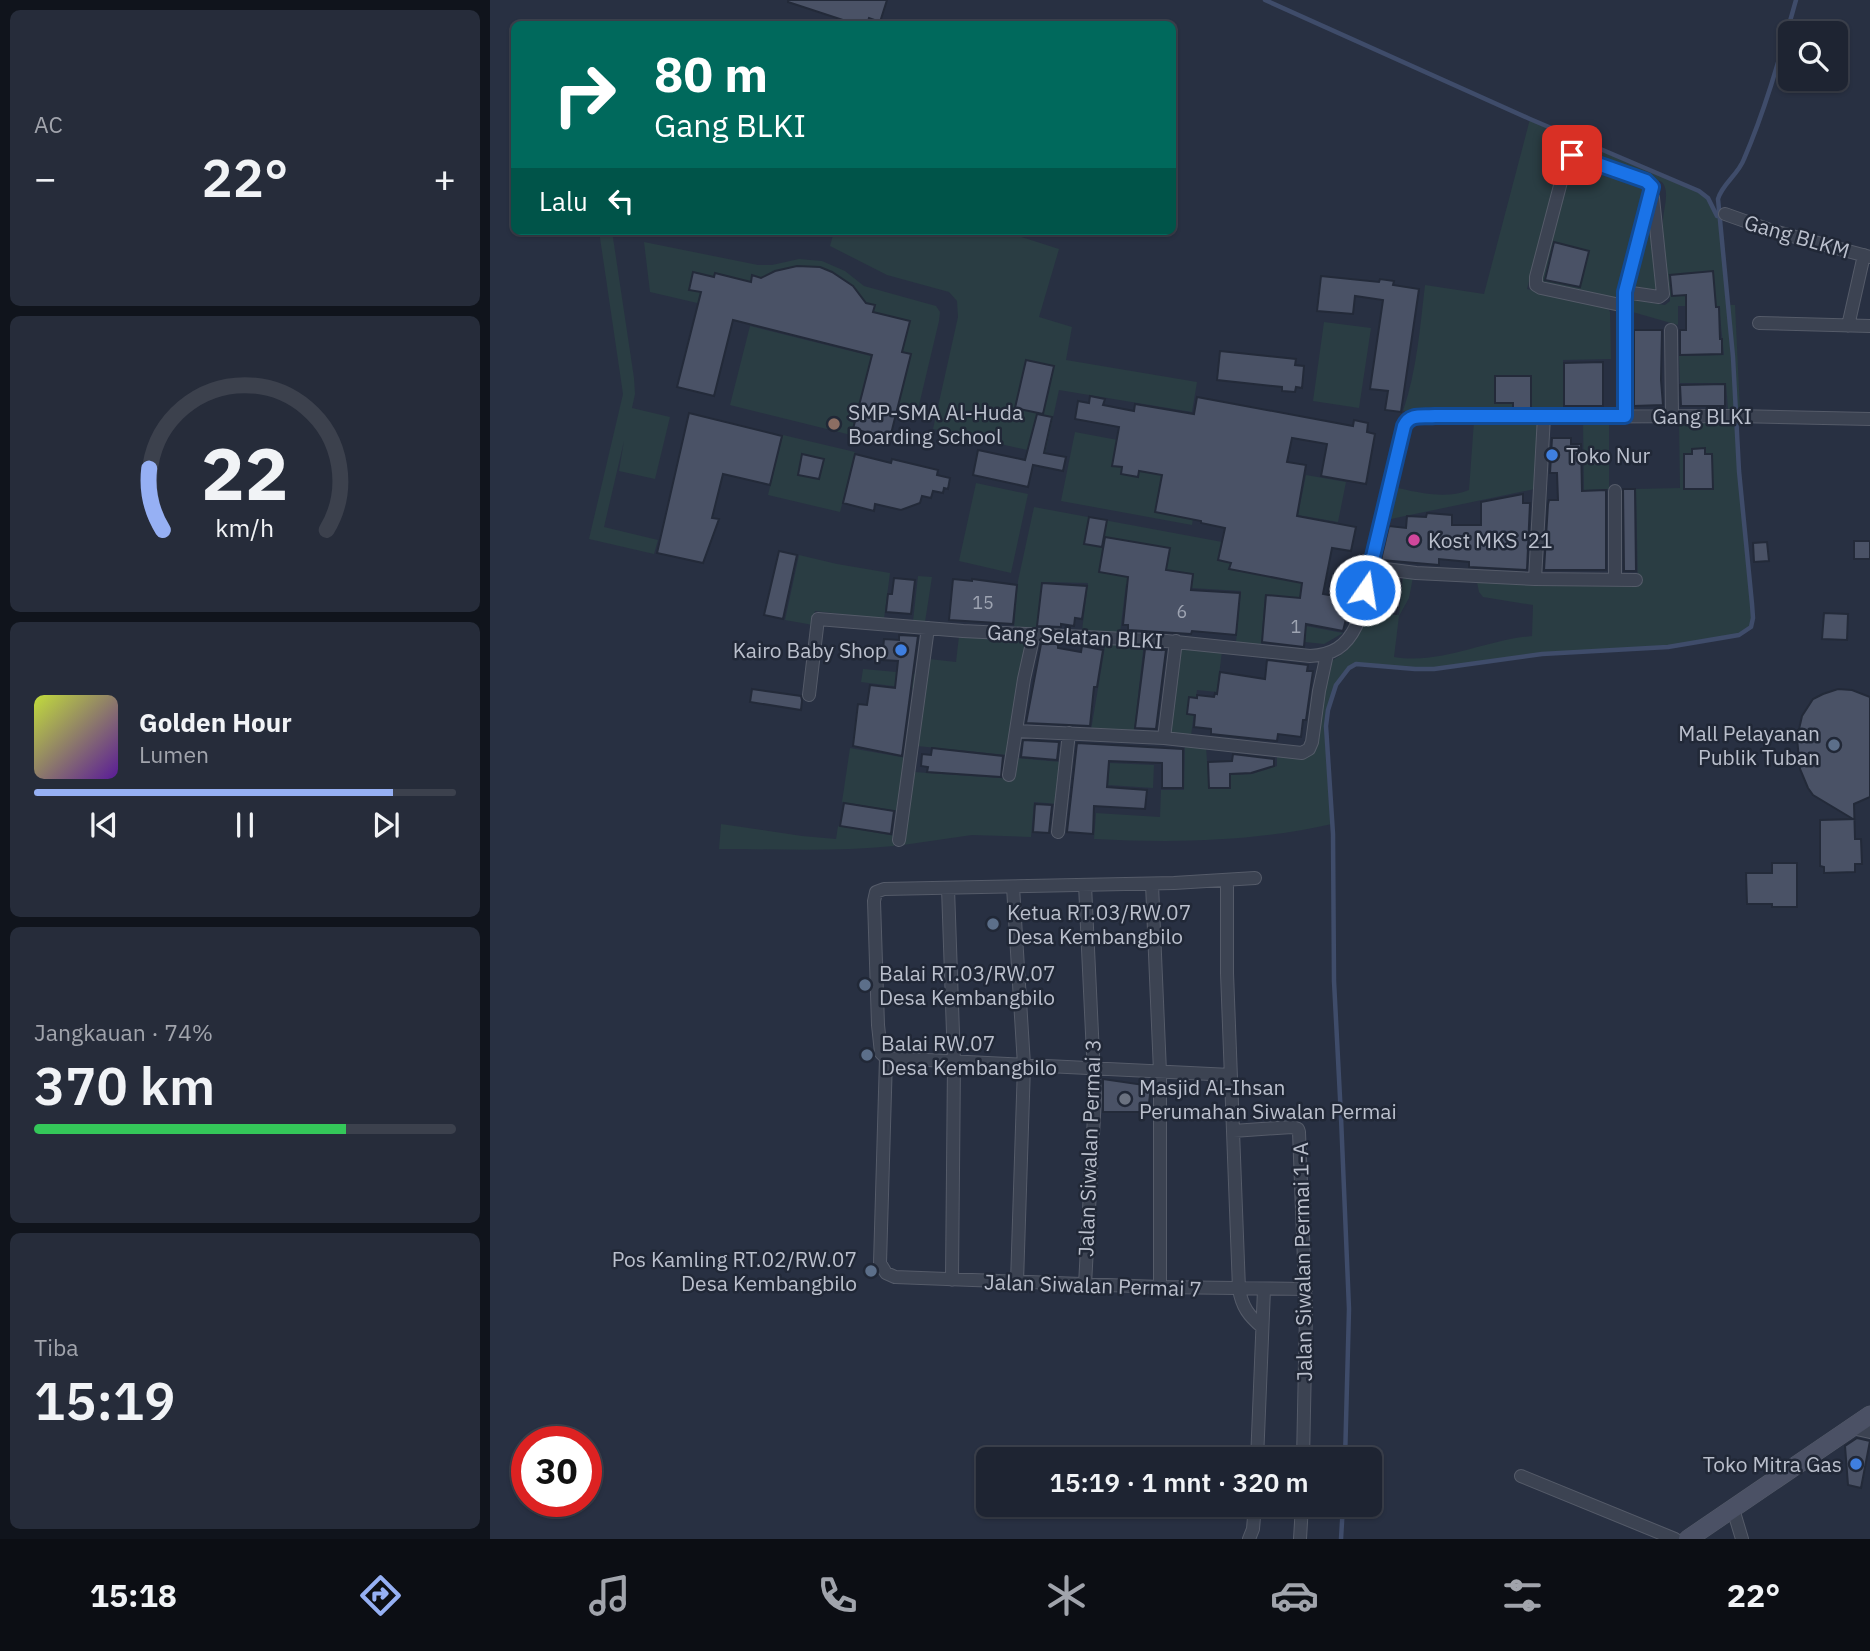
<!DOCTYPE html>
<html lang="id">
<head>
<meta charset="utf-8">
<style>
	:root { --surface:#1e2432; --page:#262c3a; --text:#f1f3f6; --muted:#a1a4ac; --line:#3c414d; --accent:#96b0f4 }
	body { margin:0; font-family:"IBM Plex Sans",sans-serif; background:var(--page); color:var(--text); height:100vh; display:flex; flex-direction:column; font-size:26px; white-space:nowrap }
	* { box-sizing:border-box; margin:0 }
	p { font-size:23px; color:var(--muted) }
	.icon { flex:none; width:38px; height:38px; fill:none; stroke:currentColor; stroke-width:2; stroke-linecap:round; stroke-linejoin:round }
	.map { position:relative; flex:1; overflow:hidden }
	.drawer { display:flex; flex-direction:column; gap:10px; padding:10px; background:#10141c; width:490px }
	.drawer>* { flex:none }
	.hud { position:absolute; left:21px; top:21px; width:665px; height:214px; border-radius:10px; box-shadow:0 2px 5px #0004,0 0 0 2px var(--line); background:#00695c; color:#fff; overflow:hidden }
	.buttons { position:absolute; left:1288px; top:21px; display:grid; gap:14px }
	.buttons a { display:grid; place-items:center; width:70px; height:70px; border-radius:10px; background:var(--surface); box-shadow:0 2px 5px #0004,0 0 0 2px var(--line); font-size:35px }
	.speed { position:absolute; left:21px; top:1426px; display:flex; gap:14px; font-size:35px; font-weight:700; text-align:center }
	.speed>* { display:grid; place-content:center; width:91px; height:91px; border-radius:50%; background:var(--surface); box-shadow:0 2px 5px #0004,0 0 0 2px var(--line); line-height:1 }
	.speed .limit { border:10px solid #d22; background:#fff; color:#111 }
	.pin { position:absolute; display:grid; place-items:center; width:60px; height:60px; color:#fff; margin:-30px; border-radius:14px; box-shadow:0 4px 10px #0006 }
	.me { position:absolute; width:77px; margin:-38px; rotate:13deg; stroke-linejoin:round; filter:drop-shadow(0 0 5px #0008) }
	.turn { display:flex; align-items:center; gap:24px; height:147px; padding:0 28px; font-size:32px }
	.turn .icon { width:91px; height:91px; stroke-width:2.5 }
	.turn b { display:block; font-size:49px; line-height:60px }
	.then { display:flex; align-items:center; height:66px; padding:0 28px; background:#0003; gap:14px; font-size:26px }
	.big { font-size:52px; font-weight:600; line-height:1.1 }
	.drawer .card { flex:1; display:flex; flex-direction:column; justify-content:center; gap:10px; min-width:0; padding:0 24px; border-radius:10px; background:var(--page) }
	.drawer .dial { align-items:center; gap:0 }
	.dial svg { height:182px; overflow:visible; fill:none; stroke:var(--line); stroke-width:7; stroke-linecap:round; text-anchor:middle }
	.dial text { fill:var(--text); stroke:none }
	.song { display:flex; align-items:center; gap:21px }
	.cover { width:84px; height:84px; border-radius:10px; background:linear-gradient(135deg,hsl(70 70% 55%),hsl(270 70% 35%)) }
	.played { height:7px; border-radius:4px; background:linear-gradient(90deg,var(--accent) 85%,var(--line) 85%) }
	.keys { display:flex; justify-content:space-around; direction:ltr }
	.heat { display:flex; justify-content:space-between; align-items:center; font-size:38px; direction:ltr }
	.charge { height:10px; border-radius:5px; background:linear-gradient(90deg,#34c759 74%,var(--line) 0) }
	.trip { position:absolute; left:486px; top:1447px; width:406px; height:70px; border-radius:10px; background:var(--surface); box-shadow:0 2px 5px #0004,0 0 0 2px var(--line); font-weight:600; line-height:70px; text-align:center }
	.tabs { display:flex; height:112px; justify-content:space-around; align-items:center; background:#0c0e14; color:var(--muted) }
	.tabs .icon { width:49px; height:49px }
	.tabs .current { color:var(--accent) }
	.tabs b { font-size:32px; color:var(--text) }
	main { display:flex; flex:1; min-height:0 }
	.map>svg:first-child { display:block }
	.green { fill:#2a3d43 }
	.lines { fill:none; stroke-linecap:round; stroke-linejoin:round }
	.stream { stroke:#3f4c6a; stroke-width:4.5 }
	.building { fill:#4a5266; stroke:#232a39; stroke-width:2 }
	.street-casing { stroke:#555b69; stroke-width:14 }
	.secondary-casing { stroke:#555b69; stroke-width:19 }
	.street { stroke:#3c4352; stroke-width:12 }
	.secondary { stroke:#4b5165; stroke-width:18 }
	.route-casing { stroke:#114b97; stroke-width:18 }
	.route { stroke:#1a73e8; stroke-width:12 }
	.education-dot { fill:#8d6e63; stroke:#212837; stroke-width:2.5 }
	.shop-dot { fill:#3f7fe0; stroke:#212837; stroke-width:2.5 }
	.hotel-dot { fill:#d1479c; stroke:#212837; stroke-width:2.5 }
	.service-dot { fill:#5c6f8a; stroke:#212837; stroke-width:2.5 }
	.worship-dot { fill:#6b7280; stroke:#212837; stroke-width:2.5 }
	.labels { text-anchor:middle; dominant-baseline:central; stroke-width:5; stroke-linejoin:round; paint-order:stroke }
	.number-label { font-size:18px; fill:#9ea4b2 }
	.street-label { font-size:21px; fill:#babfcc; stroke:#212837 }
	.poi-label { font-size:21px; fill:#babfcc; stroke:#212837; text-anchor:start }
</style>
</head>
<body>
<main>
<section class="drawer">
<div class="card"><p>AC</p>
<div class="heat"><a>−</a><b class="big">22°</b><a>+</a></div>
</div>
<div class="card dial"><svg viewBox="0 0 100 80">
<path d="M14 69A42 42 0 1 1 86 69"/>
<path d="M14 69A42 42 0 0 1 8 42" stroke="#96b0f4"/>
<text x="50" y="56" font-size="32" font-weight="700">22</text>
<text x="50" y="72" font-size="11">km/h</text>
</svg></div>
<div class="card">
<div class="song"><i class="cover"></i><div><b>Golden Hour</b><p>Lumen</p></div></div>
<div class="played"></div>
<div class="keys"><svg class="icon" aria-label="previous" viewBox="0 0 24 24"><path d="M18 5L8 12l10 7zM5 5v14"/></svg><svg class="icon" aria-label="pause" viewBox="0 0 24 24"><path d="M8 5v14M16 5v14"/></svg><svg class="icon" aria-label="next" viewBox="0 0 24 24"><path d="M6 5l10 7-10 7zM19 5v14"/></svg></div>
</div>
<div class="card"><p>Jangkauan · 74%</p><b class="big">370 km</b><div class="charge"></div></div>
<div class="card"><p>Tiba</p><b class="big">15:19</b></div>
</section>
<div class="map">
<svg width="1380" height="1539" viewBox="0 0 1380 1539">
	<rect width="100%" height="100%" fill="#283042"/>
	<path class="green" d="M1040 119 1197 185C1204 188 1211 191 1217 196 1235 214 1236 279 1239 305H1245L1250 410H1238L1236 383H1190L1189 356 1234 355 1229 306H1188V325L1139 311 1140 302 1143 300 1175 305 1180 301C1179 274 1172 246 1173 219 1174 207 1180 191 1172 182L1075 145 1037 289 1111 305 1118 308 1120 312 1121 359 1073 360V410L913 411C927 370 930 327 935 285L994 294Z
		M1083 160 1156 187 1126 298 1051 281Z
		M1159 219 1167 290 1142 286Z
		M109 231H122L144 378 145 394 142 408 180 417 165 479 129 471 134 441 114 527 168 540 164 554 99 539 133 394Z
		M344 231H513L569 249 549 317 582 327 576 360 707 382 702 412 569 390 555 454 443 429 468 317 467 301 459 292 397 275 340 246Z
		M154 242 268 265H282L309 259 332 261 355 271 374 286 446 306 450 312 449 321 425 422 368 409 361 435 240 405 260 326 381 356 384 344 160 292Z
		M834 322 881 328 869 408 823 401Z
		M984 421H1049L1045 489 896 520 903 487C927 492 955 500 979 490Z
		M1093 422H1119V489L1094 490Z
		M1189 422 1247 423 1252 510 1263 613C1263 625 1260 631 1249 635L1178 647 1052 654 944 669H925L866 664C820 683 840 785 842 824 763 842 685 843 604 839L606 813 670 817 671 790H694L695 744 716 747 719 789 741 788V775L762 774 787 766V756L814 758 822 754 841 661C864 649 869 636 875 611L909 615 913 576 923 577 919 598 909 616 904 657C951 665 995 640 1042 636L1043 605 993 597 989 592 987 582 1148 585 1146 489 1190 488Z
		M585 432 713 456 702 525 571 501Z
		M293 435 365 452 350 512 278 495Z
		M816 475 856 482 848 522 808 515Z
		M486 483 538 494 521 573 469 561Z
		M544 507 840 562 834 593 821 590 817 606 775 595 771 645 746 642 751 591 636 584 630 633 592 631 598 583 552 582 546 630 524 629 528 581Z
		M309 555 347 564 400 573 394 619 325 611 323 625 295 620Z
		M428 576 442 577 435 622 423 621Z
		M816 626 853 633 834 644 815 642Z
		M469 636 536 640 517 755 427 746 439 659 466 662Z
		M616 641 654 643 644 732 601 730Z
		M690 646 732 651 727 692 707 690 701 736 679 734Z
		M373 669 429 674 426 689 371 682Z
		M360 748 417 758 409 811 352 802Z
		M526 758 571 762 567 804 544 802 541 837 482 835 413 845 424 772 523 779Z
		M620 763 664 765 663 788 618 785Z
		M231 824 312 836 346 839 348 826 406 836 404 846C346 852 287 849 229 849Z"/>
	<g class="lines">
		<path class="stream" d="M775 0 1040 119 1209 191 1218 198 1227 216
			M855 1460 859 1309 851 1117 844 981 843 834 836 726 838 710 846 685 859 668 866 664 925 669H944L1052 654 1178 647 1249 635 1261 627 1263 618 1262 604 1249 471 1243 357 1228 199C1232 184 1248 175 1254 159 1276 108 1291 53 1306 0
			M851 1539 853 1505"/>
	</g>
	<path class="building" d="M298 0H397L390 22 379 18 377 24H365L298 2Z
		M1064 242 1099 251 1090 287 1055 280Z
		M307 266 330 267 342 272 363 286 376 303 385 305 383 312 420 321 412 352 421 354 400 438 363 429 382 355 243 320 224 396 187 387 211 292 199 290 203 272 224 277 225 273 261 282 262 275 271 278 285 271Z
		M1223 271 1226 307H1229L1230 339H1232V354L1190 355V330H1196V295L1182 296 1180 275Z
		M831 276 889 282 890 279 904 281 903 285 929 289 911 412 895 410 898 391 880 389 893 300 865 296 863 314 827 311Z
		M1144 330H1172L1171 380 1173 405 1144 406Z
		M730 351 806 359 805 365 814 366 812 388 806 387 805 392 792 391V387L727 380Z
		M536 360 564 366 553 414 525 408Z
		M1113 362V406H1074V363Z
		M1005 376H1041V408H1023V403H1005Z
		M1235 384V406H1191L1190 385Z
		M600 396 615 399 613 405 644 411 645 404 704 414 707 397 863 426 864 420 878 423 877 432 885 434 876 484 831 476 837 444 802 438 797 462 816 465 807 516 866 527 861 551 842 548 833 594 861 599 853 631 816 624 814 647 772 642 776 595 810 598 812 583 739 569 741 563 728 560 735 528 711 523V521L665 512 672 475 649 471 648 477 631 474 632 467 622 466 629 427 585 419 588 401 599 403Z
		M199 413 292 436 280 485 233 474 222 518 229 519 213 563 167 553Z
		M547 414 562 417 554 453 576 457 573 471 543 465 538 487 483 475 488 450 535 460Z
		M1062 438H1081V444H1091L1092 491 1116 490V570H1054L1058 504 1059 500H1068L1067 473H1060Z
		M1215 448V454H1222L1223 489H1194V454H1202V449Z
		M312 454 334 459 329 479 308 475Z
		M365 454 401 463 402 459 448 470 447 475 460 478 458 489 454 488 453 493 443 491 441 498 432 496 430 503 411 510 385 504 384 511 353 503Z
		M1133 489H1145L1146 571H1134Z
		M1033 494V503H1040L1037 570 979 567V562L949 559V565L891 560 899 526 916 528 917 516 936 517 937 513 962 515V525H991V502Z
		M599 517 617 520 612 547 594 544Z
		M615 537 680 548 676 570 703 574 701 590 750 593 746 635 702 631 701 634 638 630V625H633L638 577 609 572Z
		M1364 541H1380V559H1364Z
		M1277 542 1279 561 1264 562 1263 543Z
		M289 551 307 555 293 619 274 615Z
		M887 577 911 580 906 614 879 611Z
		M404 578 425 580 421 614 396 612 398 594H402Z
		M463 579 482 581V579L527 585 523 624 459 620Z
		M552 583 597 586 592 619 585 618 584 626 571 624V627L547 626Z
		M1334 613 1358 614 1357 640 1332 639Z
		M409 635 428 636 412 756 363 746 368 704 377 705 380 685 405 688 408 661 392 660 394 639 409 640Z
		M551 644H568V648L591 652 592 646 613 650 607 687H604L600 726 536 723Z
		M655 649 676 650 666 729 645 728Z
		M777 660 818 665 817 671H823L816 720H813L811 737 788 734 787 741 721 734V729L704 727 705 715 697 714 699 697 707 698V695L724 697 725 693 727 694 730 672 775 679Z
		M262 689 311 696 312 700 311 710 260 702Z
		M1348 689 1362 690 1380 697V797L1364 804 1365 839H1371L1372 864H1365V872L1334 873V867L1330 866V820L1363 819 1323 795 1318 788 1310 769 1307 738 1312 716 1323 699 1333 694Z
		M533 740 569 742 567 760 531 757Z
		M587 743 693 749V788H672V763L619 761 617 787 657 790 655 809 604 806 603 834 577 832Z
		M442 748 513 756 511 777 437 772 438 767 431 766 432 754 441 755Z
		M743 754 784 759V766L761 773 740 774V788H719L718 762 742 761Z
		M354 803 404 811 401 834 350 826Z
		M545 804 562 805 559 833 543 832Z
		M1282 863H1307V907H1282V904H1257L1256 873H1282Z
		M613 1079 661 1086 658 1112H613Z
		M1367 1438 1380 1441 1371 1488 1358 1485 1355 1446Z"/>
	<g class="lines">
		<defs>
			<path id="street" d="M1235 214 1283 231 1380 257
				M1135 292 1169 297 1173 294 1163 198
				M1269 323 1380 326
				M1358 326 1374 255
				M1181 330 1182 416
				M1135 416V292L1162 187 1156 181 1087 156 1080 155 1077 159 1046 277V285L1051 288 1135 306
				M1125 491V580
				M880 567 926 573 1045 579 1054 416
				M1045 579 1146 580
				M319 695 328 619 473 631 676 641 820 656C842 655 856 647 866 626L914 426 917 420 923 417 1246 416 1380 419
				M526 731 674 738 812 753 819 749 822 742 829 691 837 654
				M674 738 686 641
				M519 775 534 679 544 634
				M568 832 579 733
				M409 840 438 628
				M765 878 684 883 394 889 386 892 384 901 388 1025 391 1053 396 1058 390 1263 396 1273 405 1277 670 1287 816 1289
				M737 880V973L749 1289C752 1307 759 1316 772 1327
				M662 884 670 1072V1287
				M523 887 534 1065 527 1282
				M458 888 464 1062 462 1280
				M396 1058 741 1075
				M743 1131 802 1127 808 1129 809 1132 816 1313 813 1460
				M595 1285 605 1097 595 885
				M1362 1428 1380 1432
				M767 1460 774 1289
				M1031 1476 1185 1539
				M1243 1509 1252 1539
				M759 1539 763 1529 765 1505
				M810 1539 812 1505"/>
			<path id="secondary" d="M1198 1539 1380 1415"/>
		</defs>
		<use href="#street" class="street-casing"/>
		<use href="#secondary" class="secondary-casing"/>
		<use href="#street" class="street"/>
		<use href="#secondary" class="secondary"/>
	</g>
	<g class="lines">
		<defs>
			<path id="route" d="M875 590 914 426C920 413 933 417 945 416H1135V292L1162 187 1156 181 1082 155"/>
		</defs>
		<use href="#route" class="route-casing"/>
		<use href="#route" class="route"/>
	</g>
	<circle class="education-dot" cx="344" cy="424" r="7"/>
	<g class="shop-dot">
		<circle cx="1062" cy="455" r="7"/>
		<circle cx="411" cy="650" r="7"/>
		<circle cx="1366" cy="1464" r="7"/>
	</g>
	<circle class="hotel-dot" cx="924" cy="540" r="7"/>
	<g class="service-dot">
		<circle cx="1344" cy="745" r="7"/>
		<circle cx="503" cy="924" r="7"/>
		<circle cx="375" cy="985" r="7"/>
		<circle cx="377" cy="1055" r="7"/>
		<circle cx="381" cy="1271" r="7"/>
	</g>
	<circle class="worship-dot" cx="635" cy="1099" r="7"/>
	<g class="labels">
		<g class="number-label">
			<text x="493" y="602">15</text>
			<text x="692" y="611">6</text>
			<text x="806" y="626">1</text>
		</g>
		<g class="street-label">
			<text transform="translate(1307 236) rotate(16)">Gang BLKM</text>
			<text x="1212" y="416">Gang BLKI</text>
			<text transform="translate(585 636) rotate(3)">Gang Selatan BLKI</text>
			<text transform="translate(599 1148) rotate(-88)">Jalan Siwalan Permai 3</text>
			<text transform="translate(812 1262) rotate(-91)">Jalan Siwalan Permai 1-A</text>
			<text transform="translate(603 1285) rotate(2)">Jalan Siwalan Permai 7</text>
		</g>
		<g class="poi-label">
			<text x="358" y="412">SMP-SMA Al-Huda<tspan x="358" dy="24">Boarding School</tspan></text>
			<text x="1076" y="455">Toko Nur</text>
			<text x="938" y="540">Kost MKS '21</text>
			<text x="397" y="650" text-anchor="end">Kairo Baby Shop</text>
			<text x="1330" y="733" text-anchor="end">Mall Pelayanan<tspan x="1330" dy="24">Publik Tuban</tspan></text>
			<text x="517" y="912">Ketua RT.03/RW.07<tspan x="517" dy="24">Desa Kembangbilo</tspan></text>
			<text x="389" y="973">Balai RT.03/RW.07<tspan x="389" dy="24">Desa Kembangbilo</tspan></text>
			<text x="391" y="1043">Balai RW.07<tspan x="391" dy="24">Desa Kembangbilo</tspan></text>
			<text x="649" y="1087">Masjid Al-Ihsan<tspan x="649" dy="24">Perumahan Siwalan Permai</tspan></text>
			<text x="367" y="1259" text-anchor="end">Pos Kamling RT.02/RW.07<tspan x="367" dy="24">Desa Kembangbilo</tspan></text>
			<text x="1352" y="1464" text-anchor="end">Toko Mitra Gas</text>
		</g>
	</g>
</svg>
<div class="buttons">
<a><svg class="icon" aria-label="search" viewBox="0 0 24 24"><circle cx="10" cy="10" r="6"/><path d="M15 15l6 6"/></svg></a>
</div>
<div class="speed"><div class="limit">30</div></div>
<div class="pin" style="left:1082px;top:155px;background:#d93025"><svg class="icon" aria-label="arrive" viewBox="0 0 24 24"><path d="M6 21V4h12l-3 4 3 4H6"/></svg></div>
<svg class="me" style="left:875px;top:590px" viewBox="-20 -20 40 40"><circle r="17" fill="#1a73e8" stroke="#fff" stroke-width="3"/><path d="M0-11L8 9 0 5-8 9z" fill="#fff"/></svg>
<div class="trip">15:19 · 1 mnt · 320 m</div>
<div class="hud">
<div class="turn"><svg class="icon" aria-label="right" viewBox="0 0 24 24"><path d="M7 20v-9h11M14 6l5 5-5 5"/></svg><div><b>80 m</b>Gang BLKI</div></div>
<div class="then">Lalu<svg class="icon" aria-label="left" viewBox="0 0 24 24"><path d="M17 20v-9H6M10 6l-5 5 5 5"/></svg></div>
</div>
</div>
</main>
<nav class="tabs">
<b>15:18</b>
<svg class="icon current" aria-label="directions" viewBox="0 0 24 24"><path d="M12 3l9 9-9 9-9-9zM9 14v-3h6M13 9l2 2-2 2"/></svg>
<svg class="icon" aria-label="music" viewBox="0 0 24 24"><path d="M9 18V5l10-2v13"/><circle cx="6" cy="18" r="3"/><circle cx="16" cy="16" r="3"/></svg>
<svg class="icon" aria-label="phone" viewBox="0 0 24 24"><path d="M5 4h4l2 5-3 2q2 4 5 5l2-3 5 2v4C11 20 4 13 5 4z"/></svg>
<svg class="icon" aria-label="climate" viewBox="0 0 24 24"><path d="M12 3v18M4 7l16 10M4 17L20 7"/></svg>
<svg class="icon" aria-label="car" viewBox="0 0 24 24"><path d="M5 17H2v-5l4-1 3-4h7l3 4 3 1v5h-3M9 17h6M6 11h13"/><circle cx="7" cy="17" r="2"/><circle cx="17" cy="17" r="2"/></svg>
<svg class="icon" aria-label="filters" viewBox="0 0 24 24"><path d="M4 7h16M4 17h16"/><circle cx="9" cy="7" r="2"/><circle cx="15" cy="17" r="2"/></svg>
<b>22°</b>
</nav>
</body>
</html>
